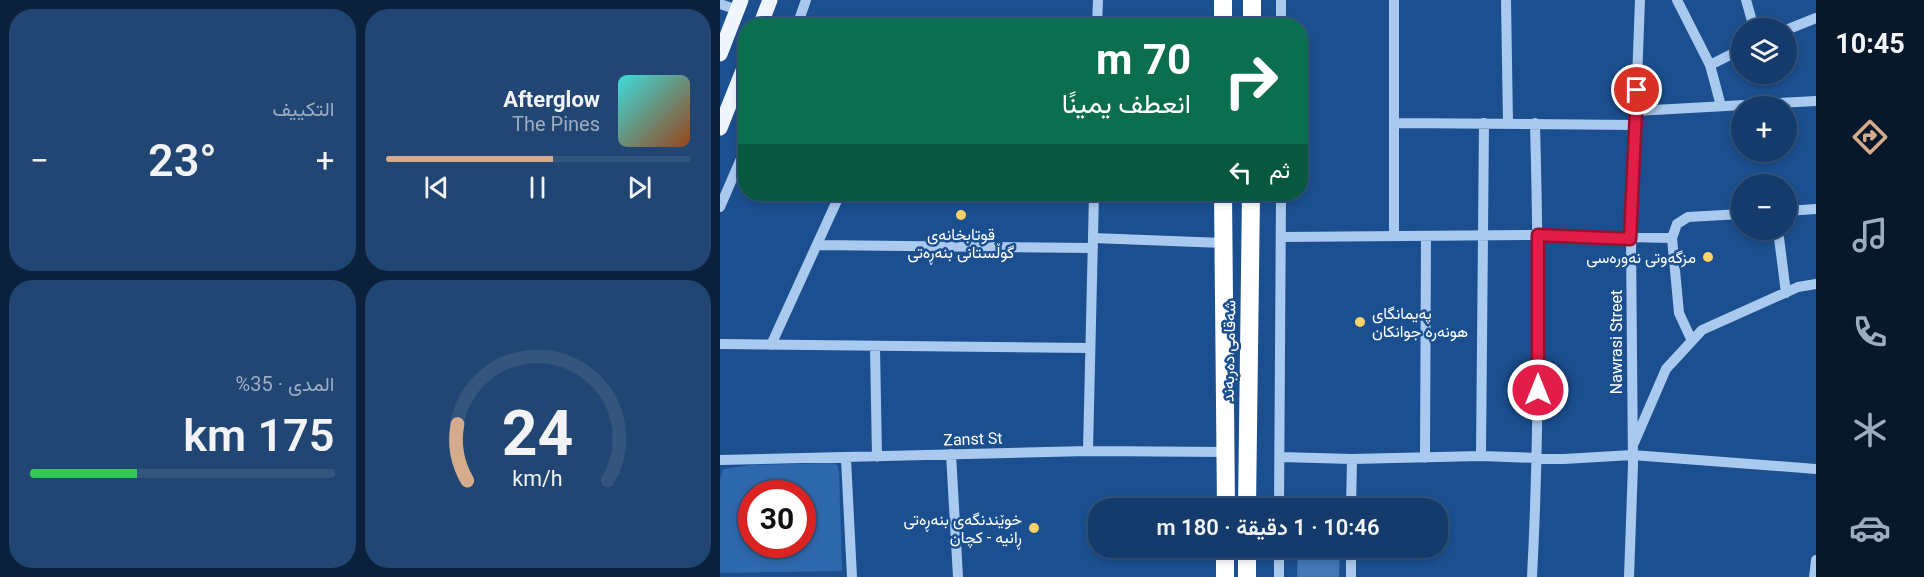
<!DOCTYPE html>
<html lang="ar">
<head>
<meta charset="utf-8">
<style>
	:root { --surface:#143b6b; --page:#214673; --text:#f1f3f6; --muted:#9dadc1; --line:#33557e; --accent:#d6ab8b }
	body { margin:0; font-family:Roboto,Vazirmatn,sans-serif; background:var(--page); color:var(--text); direction:rtl; height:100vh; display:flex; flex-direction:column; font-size:22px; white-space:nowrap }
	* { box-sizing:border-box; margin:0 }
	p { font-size:20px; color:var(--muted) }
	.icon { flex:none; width:33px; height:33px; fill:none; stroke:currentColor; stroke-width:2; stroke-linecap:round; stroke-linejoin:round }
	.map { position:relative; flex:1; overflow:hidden; direction:ltr }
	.side { display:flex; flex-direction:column; gap:9px; padding:9px; background:#0b203b; width:720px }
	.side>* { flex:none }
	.hud { position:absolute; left:18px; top:18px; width:570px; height:183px; border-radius:24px; box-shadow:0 3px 9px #0003,0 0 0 2px var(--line); direction:rtl; background:#0b6e4f; color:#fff; overflow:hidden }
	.controls { position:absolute; left:1011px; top:18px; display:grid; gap:12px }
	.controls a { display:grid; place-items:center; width:66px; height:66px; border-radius:50%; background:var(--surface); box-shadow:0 3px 9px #0003,0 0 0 2px var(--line); font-size:30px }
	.speed { position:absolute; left:18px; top:480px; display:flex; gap:12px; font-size:30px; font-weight:700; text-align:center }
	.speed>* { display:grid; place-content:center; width:78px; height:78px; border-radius:50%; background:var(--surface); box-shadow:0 3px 9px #0003,0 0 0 2px var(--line); line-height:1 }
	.speed .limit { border:9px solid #d22; background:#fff; color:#111 }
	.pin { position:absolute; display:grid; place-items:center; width:51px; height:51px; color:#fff; margin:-26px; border:3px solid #fff; border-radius:50%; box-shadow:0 2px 6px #0007 }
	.me { position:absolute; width:66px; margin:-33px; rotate:0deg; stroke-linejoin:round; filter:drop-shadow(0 0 4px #0008) }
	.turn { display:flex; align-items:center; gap:21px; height:126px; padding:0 18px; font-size:27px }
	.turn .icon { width:78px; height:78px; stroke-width:2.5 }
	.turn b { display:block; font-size:42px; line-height:51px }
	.then { display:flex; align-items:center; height:57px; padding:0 18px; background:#0003; gap:12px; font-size:22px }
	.big { font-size:45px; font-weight:600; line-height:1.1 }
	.side .widget { flex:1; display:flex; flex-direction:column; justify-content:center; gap:9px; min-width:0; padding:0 21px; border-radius:24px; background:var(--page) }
	.side .dial { align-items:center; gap:0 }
	.dial svg { height:156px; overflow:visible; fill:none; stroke:var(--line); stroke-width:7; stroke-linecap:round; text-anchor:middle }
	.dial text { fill:var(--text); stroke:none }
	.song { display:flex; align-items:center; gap:18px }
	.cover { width:72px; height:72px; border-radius:9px; background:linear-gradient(135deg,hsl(180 70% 55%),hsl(20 70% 35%)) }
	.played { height:6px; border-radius:3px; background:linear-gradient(90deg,var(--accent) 55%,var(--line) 55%) }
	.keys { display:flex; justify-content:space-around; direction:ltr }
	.heat { display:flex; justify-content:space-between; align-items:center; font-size:33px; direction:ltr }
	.charge { height:9px; border-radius:4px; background:linear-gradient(90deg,#34c759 35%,var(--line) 0) }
	.side .tiles { flex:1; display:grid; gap:9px; grid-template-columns:repeat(2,1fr) }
	.trip { position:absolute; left:368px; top:498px; width:360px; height:60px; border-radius:24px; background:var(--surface); box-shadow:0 3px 9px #0003,0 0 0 2px var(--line); font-weight:600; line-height:60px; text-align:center; direction:rtl }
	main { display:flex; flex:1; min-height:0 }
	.tab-bar { display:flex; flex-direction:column; width:108px; justify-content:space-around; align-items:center; background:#08182b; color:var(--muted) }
	.tab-bar .icon { width:42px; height:42px }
	.tab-bar .active { color:var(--accent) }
	.tab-bar b { font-size:27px; color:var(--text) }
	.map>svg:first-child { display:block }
	.green { fill:#2e69ad; fill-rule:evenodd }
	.building { fill:#4478b7 }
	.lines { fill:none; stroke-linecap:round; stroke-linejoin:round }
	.minor { stroke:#a9c9ee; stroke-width:10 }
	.major { stroke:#f0f6ff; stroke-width:15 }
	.highway { stroke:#fff; stroke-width:18 }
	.route-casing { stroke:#92132f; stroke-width:15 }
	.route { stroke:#e11d48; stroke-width:10 }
	.poi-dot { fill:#ffd166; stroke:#1b4f8f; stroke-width:2 }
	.labels { text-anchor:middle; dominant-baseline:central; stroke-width:5; stroke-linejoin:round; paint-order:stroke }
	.poi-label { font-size:16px; fill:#fff; stroke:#1b4f8f; text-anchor:end }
	.street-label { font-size:16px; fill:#fff; stroke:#1b4f8f }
</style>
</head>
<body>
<main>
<nav class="tab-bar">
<b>10:45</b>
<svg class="icon active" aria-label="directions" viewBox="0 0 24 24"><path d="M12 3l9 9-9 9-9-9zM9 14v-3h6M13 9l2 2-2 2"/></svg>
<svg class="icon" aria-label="music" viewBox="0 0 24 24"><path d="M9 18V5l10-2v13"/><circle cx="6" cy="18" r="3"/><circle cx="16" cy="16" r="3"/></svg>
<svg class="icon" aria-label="phone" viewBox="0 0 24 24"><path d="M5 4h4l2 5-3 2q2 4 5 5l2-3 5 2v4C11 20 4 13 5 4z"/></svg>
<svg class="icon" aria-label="climate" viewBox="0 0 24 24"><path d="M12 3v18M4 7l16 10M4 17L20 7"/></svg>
<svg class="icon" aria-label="car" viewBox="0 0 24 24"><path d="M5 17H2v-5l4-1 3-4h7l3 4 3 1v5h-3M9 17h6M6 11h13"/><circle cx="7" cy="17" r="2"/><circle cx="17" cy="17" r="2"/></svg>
</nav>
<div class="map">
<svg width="1096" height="577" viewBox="0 0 1096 577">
	<rect width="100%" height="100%" fill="#1b4f8f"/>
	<path class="green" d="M114 463 118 466 119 472 122 571 0 573V479L3 469 31 465ZM32 494H82V544H32Z"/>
	<path class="building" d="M578 548H620L619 577H577Z"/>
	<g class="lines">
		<path class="minor" d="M674 0V236
			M786 0 788 123
			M957 0 990 65 1001 106
			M1026 0 1034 28
			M0 4 18 10
			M42 22 123 26
			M77 26 86 0
			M377 26 378 0
			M561 26V0
			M1066 30 1096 18
			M990 65 1022 49
			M916 111 1096 101
			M674 123 916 125
			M0 207 26 147
			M1066 211 1096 209
			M1058 230 1066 293
			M561 237 818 235 952 238 957 224 968 217 1022 214
			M373 238 503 243
			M952 238 959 313 972 341
			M97 245 373 248
			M0 344 370 348
			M51 345 120 194
			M155 347 157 457
			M914 443 946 369 982 330 1078 287 1096 284
			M368 451 374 194
			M231 454 238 577
			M761 456 764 123
			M560 457 632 459 761 456 844 459 912 455 1096 469
			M705 458 706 237
			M126 459 132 577
			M0 460 368 451 506 452
			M559 508 561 194
			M631 508 632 459
			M559 577V548
			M631 577V548
			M812 577C820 426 819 275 815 123
			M909 577 913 465 911 239 920 0
			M1094 577 1096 560"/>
		<path class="major" d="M40 26 50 0
			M0 54 21 0
			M0 128 26 63"/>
		<path class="highway" d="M503 26V0
			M532 26V0
			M503 194 506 508
			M527 508 531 194
			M505 577V548
			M527 577V548"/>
	</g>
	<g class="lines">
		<defs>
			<path id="route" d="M818 390V235L910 239 917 90"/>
		</defs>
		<use href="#route" class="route-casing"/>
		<use href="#route" class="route"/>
	</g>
	<g class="poi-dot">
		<circle cx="241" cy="215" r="6"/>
		<circle cx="988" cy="257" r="6"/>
		<circle cx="640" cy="322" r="6"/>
		<circle cx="314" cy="528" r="6"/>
	</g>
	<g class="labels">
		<g class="poi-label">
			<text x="241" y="234" text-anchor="middle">قوتابخانه‌ی<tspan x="241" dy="18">گوڵستانی بنه‌ڕه‌تی</tspan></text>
			<text x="976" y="257">مزگەوتی نەورەسی</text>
			<text x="652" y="313" text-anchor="start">پەیمانگای<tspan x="652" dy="18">هونەرە جوانکان</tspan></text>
			<text x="302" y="519">خوێندنگەی بنەڕەتی<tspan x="302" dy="18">ڕانیە - کچان</tspan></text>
		</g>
		<g class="street-label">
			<text transform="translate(896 342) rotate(-90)">Nawrasi Street</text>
			<text transform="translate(509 351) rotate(-89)">شەقامی دەربەند</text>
			<text transform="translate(253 439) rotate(-2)">Zanst St</text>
		</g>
	</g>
</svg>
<div class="controls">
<a><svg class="icon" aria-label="layers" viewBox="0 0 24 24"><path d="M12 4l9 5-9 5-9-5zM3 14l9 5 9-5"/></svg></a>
<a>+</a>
<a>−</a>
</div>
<div class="speed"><div class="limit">30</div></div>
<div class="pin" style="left:917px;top:90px;background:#d93025"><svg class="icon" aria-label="arrive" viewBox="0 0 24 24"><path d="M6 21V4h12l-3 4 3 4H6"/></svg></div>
<svg class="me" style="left:818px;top:390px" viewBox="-20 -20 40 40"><circle r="17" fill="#e11d48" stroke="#fff" stroke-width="3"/><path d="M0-11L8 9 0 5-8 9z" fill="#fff"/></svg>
<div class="trip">10:46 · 1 دقيقة · 180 m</div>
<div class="hud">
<div class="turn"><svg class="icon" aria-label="right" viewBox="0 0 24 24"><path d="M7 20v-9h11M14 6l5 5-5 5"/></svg><div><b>70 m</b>انعطف يمينًا</div></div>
<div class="then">ثم<svg class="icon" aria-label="left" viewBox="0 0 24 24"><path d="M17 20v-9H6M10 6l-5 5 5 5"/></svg></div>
</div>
</div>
<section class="side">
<div class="tiles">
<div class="widget">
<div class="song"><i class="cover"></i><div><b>Afterglow</b><p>The Pines</p></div></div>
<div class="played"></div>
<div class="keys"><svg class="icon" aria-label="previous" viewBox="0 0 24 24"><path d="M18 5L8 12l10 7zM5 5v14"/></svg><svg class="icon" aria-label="pause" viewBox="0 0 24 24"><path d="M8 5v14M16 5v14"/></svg><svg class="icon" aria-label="next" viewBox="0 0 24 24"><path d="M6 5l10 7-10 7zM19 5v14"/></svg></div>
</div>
<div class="widget"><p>التكييف</p>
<div class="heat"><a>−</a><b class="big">23°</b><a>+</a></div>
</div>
<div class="widget dial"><svg viewBox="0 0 100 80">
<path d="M14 69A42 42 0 1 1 86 69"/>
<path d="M14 69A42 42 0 0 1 9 40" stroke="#d6ab8b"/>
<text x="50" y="56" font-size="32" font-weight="700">24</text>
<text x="50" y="72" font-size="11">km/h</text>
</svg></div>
<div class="widget"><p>المدى · 35%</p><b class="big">175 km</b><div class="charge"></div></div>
</div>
</section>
</main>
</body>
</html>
